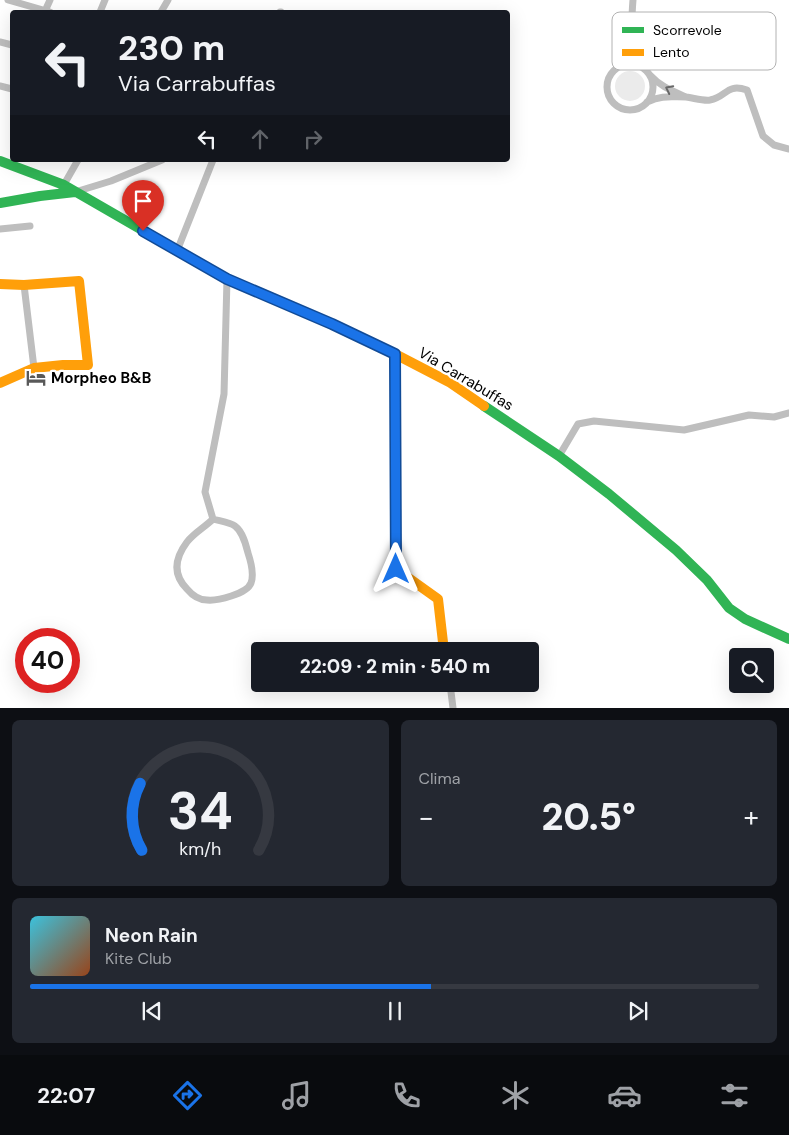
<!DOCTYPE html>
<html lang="it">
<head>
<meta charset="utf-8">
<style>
	:root { --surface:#171b24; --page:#242831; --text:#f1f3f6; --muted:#9ea1a6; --line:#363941; --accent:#1a73e8 }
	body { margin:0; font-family:"DM Sans",sans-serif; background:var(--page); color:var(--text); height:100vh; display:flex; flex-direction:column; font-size:19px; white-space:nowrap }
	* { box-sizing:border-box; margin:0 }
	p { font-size:16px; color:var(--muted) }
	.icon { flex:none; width:28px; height:28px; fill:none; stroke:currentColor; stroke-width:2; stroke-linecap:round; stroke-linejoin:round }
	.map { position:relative; height:708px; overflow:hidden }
	.side { display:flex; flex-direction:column; gap:12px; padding:12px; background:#0d0f14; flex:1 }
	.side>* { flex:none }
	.banner { position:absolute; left:10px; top:10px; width:500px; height:152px; border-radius:5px; box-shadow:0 5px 20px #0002; background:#171b24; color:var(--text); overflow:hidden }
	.buttons { position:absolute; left:729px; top:648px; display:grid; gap:10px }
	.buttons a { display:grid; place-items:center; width:45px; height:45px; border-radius:5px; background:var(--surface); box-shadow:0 5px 20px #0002; font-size:25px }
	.speed { position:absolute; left:15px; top:628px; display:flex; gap:10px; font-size:25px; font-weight:700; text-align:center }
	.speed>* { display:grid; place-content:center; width:65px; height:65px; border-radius:50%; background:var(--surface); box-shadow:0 5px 20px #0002; line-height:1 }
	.speed .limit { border:8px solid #d22; background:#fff; color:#111 }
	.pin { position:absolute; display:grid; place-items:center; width:42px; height:42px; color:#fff; margin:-51px -21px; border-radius:50% 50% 50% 0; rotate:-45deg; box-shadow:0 0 5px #0007 }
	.pin .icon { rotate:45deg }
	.me { position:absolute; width:55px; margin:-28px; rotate:0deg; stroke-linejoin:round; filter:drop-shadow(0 0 4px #0008) }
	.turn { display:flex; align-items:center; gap:18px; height:105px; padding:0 25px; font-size:22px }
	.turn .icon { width:65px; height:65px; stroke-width:2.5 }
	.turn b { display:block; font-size:35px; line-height:42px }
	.lanes { display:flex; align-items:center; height:48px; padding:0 25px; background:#0003; justify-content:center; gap:25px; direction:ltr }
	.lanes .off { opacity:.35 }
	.big { font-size:38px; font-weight:800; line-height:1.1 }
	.side .widget { flex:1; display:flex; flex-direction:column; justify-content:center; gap:8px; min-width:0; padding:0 18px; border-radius:8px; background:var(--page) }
	.side .dial { align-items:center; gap:0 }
	.dial svg { height:130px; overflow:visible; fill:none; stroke:var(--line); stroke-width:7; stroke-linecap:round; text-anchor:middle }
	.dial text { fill:var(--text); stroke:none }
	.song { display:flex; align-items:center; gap:15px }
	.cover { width:60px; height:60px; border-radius:8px; background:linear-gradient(135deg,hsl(190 70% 55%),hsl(20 70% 35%)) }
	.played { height:5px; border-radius:2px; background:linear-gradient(90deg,var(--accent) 55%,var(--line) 55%) }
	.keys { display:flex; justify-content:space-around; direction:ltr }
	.heat { display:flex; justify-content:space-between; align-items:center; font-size:28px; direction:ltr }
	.side .tiles { flex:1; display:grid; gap:12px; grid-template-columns:1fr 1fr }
	.widget:last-child { grid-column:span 2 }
	.trip { position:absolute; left:251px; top:642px; width:288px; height:50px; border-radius:5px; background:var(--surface); box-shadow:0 5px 20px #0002; font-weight:800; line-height:50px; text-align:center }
	.tabs { display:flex; height:80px; justify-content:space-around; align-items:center; background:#090b0e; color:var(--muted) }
	.tabs .icon { width:35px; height:35px }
	.tabs .current { color:var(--accent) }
	.tabs b { font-size:22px; color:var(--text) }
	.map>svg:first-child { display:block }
	.green { fill:#ebebeb }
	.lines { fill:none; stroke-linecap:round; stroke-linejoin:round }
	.street { stroke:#bebebe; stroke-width:7 }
	.fast { stroke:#30b455; stroke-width:10 }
	.slow { stroke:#ff9f0a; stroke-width:10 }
	.oneway { stroke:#686868 }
	.route-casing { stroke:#114b97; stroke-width:12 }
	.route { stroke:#1a73e8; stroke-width:9 }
	.labels { text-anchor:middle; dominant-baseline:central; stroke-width:4.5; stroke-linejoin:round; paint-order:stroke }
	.poi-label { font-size:15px; font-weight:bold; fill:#000; stroke:#fff; text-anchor:start }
	.street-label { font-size:15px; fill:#000; stroke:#fff }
	.key { fill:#fff; stroke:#b2b2b2; stroke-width:1 }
	.key-label { font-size:14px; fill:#000 }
</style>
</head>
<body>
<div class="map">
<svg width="789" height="708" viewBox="0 0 789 708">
	<rect width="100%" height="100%" fill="#fff"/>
	<path class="green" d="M615 86a15 15 0 1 1 30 0a15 15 0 1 1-30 0Z"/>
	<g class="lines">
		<path class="street" d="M8 0 50 12
			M45 11 50 0
			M100 12 105 0
			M161 12 168 0
			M280 12H281
			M0 42 12 45
			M607 87a23 23 0 1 1 46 0a23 23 0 1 1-46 0Z
			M619 66C633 47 631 23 633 0
			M0 86 12 89
			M686 97C694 98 703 101 710 100 727 97 726 83 747 90L763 136 774 145 789 149
			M647 102C662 95 670 97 686 97 673 91 661 87 651 76
			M62 188 78 160
			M75 192 111 181 162 160
			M0 229 30 226
			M177 251 213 160
			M24 285 34 368
			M559 456 578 424 594 421 684 430 749 415 774 417 789 413
			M213 519C220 521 230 522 235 526 243 532 246 545 248 553 251 562 254 575 251 583 247 594 217 601 207 600 199 600 192 595 187 589 172 574 175 558 187 542 194 533 205 527 213 519Z
			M213 519 205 492 224 394 227 279
			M450 684 453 708"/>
		<path class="fast" d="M0 161 64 185 227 279 243 286
			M0 203 40 196 75 192
			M484 406 559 456 609 494 676 550 707 580 729 608 745 619 789 639"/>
		<path class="slow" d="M0 284 24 285 79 281 88 365H63L34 368 0 383
			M243 286 332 324 395 354 449 382 484 406
			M395 354 396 569 438 599 444 651"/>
	</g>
	<defs><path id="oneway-chevron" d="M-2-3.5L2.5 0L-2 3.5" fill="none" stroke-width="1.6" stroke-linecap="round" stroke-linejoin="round" transform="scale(1.25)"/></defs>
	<use class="oneway" href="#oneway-chevron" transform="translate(669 89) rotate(-153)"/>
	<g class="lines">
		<defs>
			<path id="route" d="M143 231 227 279 332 324 395 354 396 569"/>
		</defs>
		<use href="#route" class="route-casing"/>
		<use href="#route" class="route"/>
	</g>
	<defs>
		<symbol id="hotel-bare" viewBox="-9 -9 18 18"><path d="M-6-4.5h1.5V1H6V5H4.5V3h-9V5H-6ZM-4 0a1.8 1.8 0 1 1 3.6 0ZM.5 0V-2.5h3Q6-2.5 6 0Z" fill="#595959" stroke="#fff" stroke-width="2.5" paint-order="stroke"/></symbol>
	</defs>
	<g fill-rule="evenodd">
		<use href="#hotel-bare" x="22" y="364" width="28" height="28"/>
	</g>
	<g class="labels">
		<g class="poi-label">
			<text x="51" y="378">Morpheo B&amp;B</text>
		</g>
		<g class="street-label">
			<text transform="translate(466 379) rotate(31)">Via Carrabuffas</text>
		</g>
	</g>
	<rect x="612" y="12" width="164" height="58" rx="8" class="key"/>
	<rect x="622" y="27" width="22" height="6" fill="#30b455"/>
	<rect x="622" y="49" width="22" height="7" fill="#ff9f0a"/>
	<g class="key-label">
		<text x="653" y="35">Scorrevole</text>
		<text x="653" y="57">Lento</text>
	</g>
</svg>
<div class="buttons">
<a><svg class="icon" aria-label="search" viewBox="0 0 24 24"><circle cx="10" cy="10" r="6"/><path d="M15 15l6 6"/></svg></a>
</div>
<div class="speed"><div class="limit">40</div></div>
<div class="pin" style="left:143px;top:231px;background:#d93025"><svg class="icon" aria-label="arrive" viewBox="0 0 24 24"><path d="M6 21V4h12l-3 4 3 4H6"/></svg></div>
<svg class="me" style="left:396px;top:569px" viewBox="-20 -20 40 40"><path d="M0-17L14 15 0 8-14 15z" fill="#1a73e8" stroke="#fff" stroke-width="4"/></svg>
<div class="trip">22:09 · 2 min · 540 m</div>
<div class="banner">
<div class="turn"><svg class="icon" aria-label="left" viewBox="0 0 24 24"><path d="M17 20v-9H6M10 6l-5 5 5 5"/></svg><div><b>230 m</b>Via Carrabuffas</div></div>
<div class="lanes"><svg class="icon" aria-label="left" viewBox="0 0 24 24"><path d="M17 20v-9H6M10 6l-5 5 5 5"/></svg><svg class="icon off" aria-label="ahead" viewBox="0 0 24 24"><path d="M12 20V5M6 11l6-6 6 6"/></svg><svg class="icon off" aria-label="right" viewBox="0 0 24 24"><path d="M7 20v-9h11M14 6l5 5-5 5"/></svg></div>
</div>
</div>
<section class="side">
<div class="tiles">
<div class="widget dial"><svg viewBox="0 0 100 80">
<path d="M14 69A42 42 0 1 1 86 69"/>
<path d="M14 69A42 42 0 0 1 13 28" stroke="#1a73e8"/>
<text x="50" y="56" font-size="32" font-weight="700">34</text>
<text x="50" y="72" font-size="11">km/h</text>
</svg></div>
<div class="widget"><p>Clima</p>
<div class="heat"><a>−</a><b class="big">20.5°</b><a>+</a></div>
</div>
<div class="widget">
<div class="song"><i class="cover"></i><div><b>Neon Rain</b><p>Kite Club</p></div></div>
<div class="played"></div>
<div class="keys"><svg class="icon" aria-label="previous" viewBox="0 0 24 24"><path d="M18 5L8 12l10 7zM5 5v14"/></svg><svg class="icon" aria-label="pause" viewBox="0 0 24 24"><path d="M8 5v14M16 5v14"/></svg><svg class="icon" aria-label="next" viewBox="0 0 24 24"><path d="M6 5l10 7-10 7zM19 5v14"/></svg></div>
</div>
</div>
</section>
<nav class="tabs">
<b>22:07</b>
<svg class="icon current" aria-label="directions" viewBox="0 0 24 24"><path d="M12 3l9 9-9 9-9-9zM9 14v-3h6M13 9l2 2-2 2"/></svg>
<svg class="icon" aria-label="music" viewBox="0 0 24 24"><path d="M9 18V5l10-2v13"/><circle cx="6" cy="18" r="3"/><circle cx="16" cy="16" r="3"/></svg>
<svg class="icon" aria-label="phone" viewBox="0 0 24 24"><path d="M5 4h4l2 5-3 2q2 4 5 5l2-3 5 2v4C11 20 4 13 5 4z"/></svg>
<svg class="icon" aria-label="climate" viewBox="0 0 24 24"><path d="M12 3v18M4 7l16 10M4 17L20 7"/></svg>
<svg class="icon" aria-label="car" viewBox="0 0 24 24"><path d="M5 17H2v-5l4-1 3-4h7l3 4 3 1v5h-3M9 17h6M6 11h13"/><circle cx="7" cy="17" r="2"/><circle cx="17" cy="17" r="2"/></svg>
<svg class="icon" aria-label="filters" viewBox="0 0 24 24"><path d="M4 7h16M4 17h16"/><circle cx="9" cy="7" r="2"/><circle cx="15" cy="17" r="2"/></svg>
</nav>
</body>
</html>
